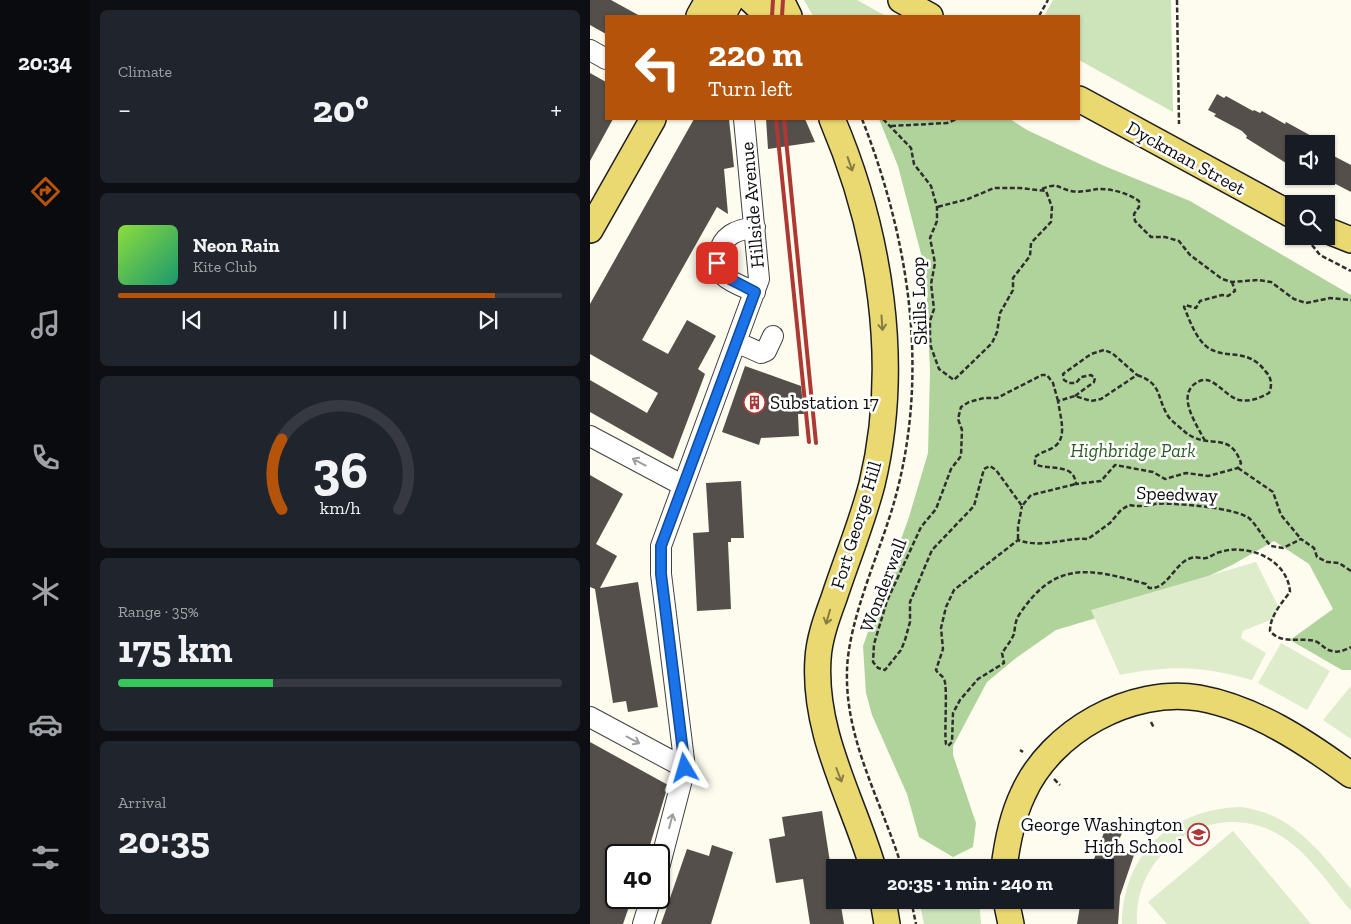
<!DOCTYPE html>
<html lang="en">
<head>
<meta charset="utf-8">
<style>
	:root { --surface:#171b24; --page:#20242c; --text:#f1f3f6; --muted:#9ea1a6; --line:#363941; --accent:#b45309 }
	body { margin:0; font-family:"Zilla Slab",serif; background:var(--page); color:var(--text); height:100vh; display:flex; flex-direction:column; font-size:19px; white-space:nowrap }
	* { box-sizing:border-box; margin:0 }
	p { font-size:16px; color:var(--muted) }
	.icon { flex:none; width:28px; height:28px; fill:none; stroke:currentColor; stroke-width:2; stroke-linecap:round; stroke-linejoin:round }
	.map { position:relative; flex:1; overflow:hidden }
	.panel { display:flex; flex-direction:column; gap:10px; padding:10px; background:#0d0f14; width:500px }
	.panel>* { flex:none }
	.banner { position:absolute; left:15px; top:15px; width:475px; height:105px; border-radius:0px; box-shadow:0 1px 4px #0004; background:#b45309; color:#fff; overflow:hidden }
	.controls { position:absolute; left:695px; top:135px; display:grid; gap:10px }
	.controls a { display:grid; place-items:center; width:50px; height:50px; border-radius:0px; background:var(--surface); box-shadow:0 1px 4px #0004; font-size:25px }
	.speed { position:absolute; left:15px; top:844px; display:flex; gap:10px; font-size:25px; font-weight:700; text-align:center }
	.speed>* { display:grid; place-content:center; width:65px; height:65px; border-radius:50%; background:var(--surface); box-shadow:0 1px 4px #0004; line-height:1 }
	.speed .limit { border:2px solid #111; border-radius:8px; background:#fff; color:#111 }
	.pin { position:absolute; display:grid; place-items:center; width:42px; height:42px; color:#fff; margin:-21px; border-radius:10px; box-shadow:0 2px 8px #0006 }
	.me { position:absolute; width:55px; margin:-28px; rotate:353deg; stroke-linejoin:round; filter:drop-shadow(0 0 4px #0008) }
	.turn { display:flex; align-items:center; gap:18px; height:105px; padding:0 20px; font-size:22px }
	.turn .icon { width:65px; height:65px; stroke-width:2.5 }
	.turn b { display:block; font-size:35px; line-height:42px }
	.big { font-size:38px; font-weight:700; line-height:1.1 }
	.panel .tile { flex:1; display:flex; flex-direction:column; justify-content:center; gap:8px; min-width:0; padding:0 18px; border-radius:8px; background:var(--page) }
	.panel .dial { align-items:center; gap:0 }
	.dial svg { height:130px; overflow:visible; fill:none; stroke:var(--line); stroke-width:7; stroke-linecap:round; text-anchor:middle }
	.dial text { fill:var(--text); stroke:none }
	.song { display:flex; align-items:center; gap:15px }
	.cover { width:60px; height:60px; border-radius:8px; background:linear-gradient(135deg,hsl(90 70% 55%),hsl(160 70% 35%)) }
	.played { height:5px; border-radius:2px; background:linear-gradient(90deg,var(--accent) 85%,var(--line) 85%) }
	.keys { display:flex; justify-content:space-around; direction:ltr }
	.heat { display:flex; justify-content:space-between; align-items:center; font-size:28px; direction:ltr }
	.charge { height:8px; border-radius:4px; background:linear-gradient(90deg,#34c759 35%,var(--line) 0) }
	.trip { position:absolute; left:236px; top:859px; width:288px; height:50px; border-radius:0px; background:var(--surface); box-shadow:0 1px 4px #0004; font-weight:700; line-height:50px; text-align:center }
	main { display:flex; flex:1; min-height:0 }
	.dock { display:flex; flex-direction:column; width:90px; justify-content:space-around; align-items:center; background:#090b0e; color:var(--muted) }
	.dock .icon { width:35px; height:35px }
	.dock .selected { color:var(--accent) }
	.dock b { font-size:22px; color:var(--text) }
	.map>svg:first-child { display:block }
	.green { fill:#cde4bb }
	.forest { fill:#b0d39c }
	.pitch { fill:#deeccc }
	.building { fill:#544f4a }
	.lines { fill:none; stroke-linecap:round; stroke-linejoin:round }
	.minor-casing { stroke:#404040; stroke-width:22 }
	.major-casing { stroke:#1e1e1e; stroke-width:28 }
	.path { stroke:#2f2f2f; stroke-width:2.5; stroke-dasharray:5 2.5; stroke-linecap:butt }
	.minor { stroke:#fff; stroke-width:20 }
	.major { stroke:#ead871; stroke-width:25 }
	.rail { stroke:#ae3934; stroke-width:4 }
	.oneway { stroke:#877d44 }
	.oneway2 { stroke:#9e9e9e }
	.route-casing { stroke:#114b97; stroke-width:12 }
	.route { stroke:#1a73e8; stroke-width:9 }
	.labels { text-anchor:middle; dominant-baseline:central; stroke-width:5; stroke-linejoin:round; paint-order:stroke }
	.street-label { font-size:19px; fill:#0d0d0d; stroke:#fff }
	.poi-label { font-size:19px; fill:#0d0d0d; stroke:#fff; text-anchor:start }
	.park-label { font-size:19px; font-style:italic; fill:#2b5d24; stroke:#fff }
</style>
</head>
<body>
<main>
<nav class="dock">
<b>20:34</b>
<svg class="icon selected" aria-label="directions" viewBox="0 0 24 24"><path d="M12 3l9 9-9 9-9-9zM9 14v-3h6M13 9l2 2-2 2"/></svg>
<svg class="icon" aria-label="music" viewBox="0 0 24 24"><path d="M9 18V5l10-2v13"/><circle cx="6" cy="18" r="3"/><circle cx="16" cy="16" r="3"/></svg>
<svg class="icon" aria-label="phone" viewBox="0 0 24 24"><path d="M5 4h4l2 5-3 2q2 4 5 5l2-3 5 2v4C11 20 4 13 5 4z"/></svg>
<svg class="icon" aria-label="climate" viewBox="0 0 24 24"><path d="M12 3v18M4 7l16 10M4 17L20 7"/></svg>
<svg class="icon" aria-label="car" viewBox="0 0 24 24"><path d="M5 17H2v-5l4-1 3-4h7l3 4 3 1v5h-3M9 17h6M6 11h13"/><circle cx="7" cy="17" r="2"/><circle cx="17" cy="17" r="2"/></svg>
<svg class="icon" aria-label="filters" viewBox="0 0 24 24"><path d="M4 7h16M4 17h16"/><circle cx="9" cy="7" r="2"/><circle cx="15" cy="17" r="2"/></svg>
</nav>
<section class="panel">
<div class="tile"><p>Climate</p>
<div class="heat"><a>−</a><b class="big">20°</b><a>+</a></div>
</div>
<div class="tile">
<div class="song"><i class="cover"></i><div><b>Neon Rain</b><p>Kite Club</p></div></div>
<div class="played"></div>
<div class="keys"><svg class="icon" aria-label="previous" viewBox="0 0 24 24"><path d="M18 5L8 12l10 7zM5 5v14"/></svg><svg class="icon" aria-label="pause" viewBox="0 0 24 24"><path d="M8 5v14M16 5v14"/></svg><svg class="icon" aria-label="next" viewBox="0 0 24 24"><path d="M6 5l10 7-10 7zM19 5v14"/></svg></div>
</div>
<div class="tile dial"><svg viewBox="0 0 100 80">
<path d="M14 69A42 42 0 1 1 86 69"/>
<path d="M14 69A42 42 0 0 1 14 26" stroke="#b45309"/>
<text x="50" y="56" font-size="32" font-weight="700">36</text>
<text x="50" y="72" font-size="11">km/h</text>
</svg></div>
<div class="tile"><p>Range · 35%</p><b class="big">175 km</b><div class="charge"></div></div>
<div class="tile"><p>Arrival</p><b class="big">20:35</b></div>
</section>
<div class="map">
<svg width="761" height="924" viewBox="0 0 761 924">
	<rect width="100%" height="100%" fill="#fdfcee"/>
	<path class="green" d="M214 0H267L296 16H223Z
		M463 0H581L583 112 489 60V16H454Z
		M329 900H389L391 924H334Z"/>
	<path class="forest" d="M289 119H420L437 130 512 165 600 201 761 295V670H752L700 640 743 609 719 564 684 541 642 565 570 599 466 630 426 658 397 682 363 746V755L386 823 383 847 363 857 329 837 317 794 282 715 276 693 273 646 319 517 338 453 340 372 336 273 308 166Z"/>
	<path class="pitch" d="M666 562 688 606 685 618 653 631 651 638 676 653 662 680C611 666 582 665 530 675L501 610Z
		M691 643 740 671 717 710 668 683Z
		M761 686V739L733 720Z
		M651 807C703 814 729 851 761 889V911C738 884 716 848 684 832 619 799 543 853 547 924H532C533 854 581 809 651 807Z
		M643 831 721 924H577L558 902Z"/>
	<path class="building" d="M0 0H21L50 16H16V34L0 25Z
		M0 73 16 82V119H23L0 161Z
		M627 94 634 98 636 96 663 111 664 110 670 113 672 111 695 124 696 122 736 144H704V168L656 138 657 136 652 131 624 116 626 114 618 110Z
		M104 119H139L144 167 134 169 138 214 127 207 52 340 78 354 97 320 126 336 108 369 115 374 83 459 0 412V380L57 413 68 393 0 354V304Z
		M176 119H215L225 142 178 149Z
		M736 152 761 165V192L736 179Z
		M155 366 211 386 214 414H208L209 436 171 438 169 445 132 432Z
		M0 475 33 494 6 544 27 556 10 588 48 582 68 707 38 712 36 701 23 703 5 589 0 587Z
		M151 481 154 538H141V542H138L141 609 107 611 103 533 119 532 116 483Z
		M0 742 78 785 57 855H26V898H42L33 924H0Z
		M232 811 242 875 245 874V900H250L254 924H220L213 879 186 883 179 839 195 836 192 817Z
		M516 827 532 833 525 849 544 855 530 896 528 924H487L491 900H515V891L522 869 503 862Z
		M122 845 143 852 121 924H71L97 849 119 856Z"/>
	<g class="lines">
		<defs>
			<path id="minor" d="M0 50 16 59
				M165 292C154 287 141 283 133 275 128 269 127 263 128 256 132 235 146 230 165 227
				M146 342 171 353 176 351 183 336
				M0 436 92 485
				M0 717 95 768
				M69 868 95 768 71 574V546L169 279 154 119
				M53 924 61 898"/>
			<path id="major" d="M161 0 178 16
				M191 0 199 16
				M311 0 340 16
				M109 16 118 0
				M132 16 141 0
				M489 99 704 216
				M242 119C290 232 311 364 282 484 272 523 256 561 244 598 237 617 229 639 228 659 223 733 262 798 283 868
				M0 230 63 119
				M736 230 761 240
				M414 868C417 843 422 817 433 794 461 731 541 687 609 698 665 708 716 742 761 775
				M293 900 297 924
				M416 900 421 924"/>
		</defs>
		<use href="#minor" class="minor-casing"/>
		<use href="#major" class="major-casing"/>
		<path class="path" d="M587 0 589 124
			M449 16 458 0
			M272 119C319 239 340 372 305 499 291 550 258 620 257 671 255 741 292 802 312 868
			M293 119 321 148 324 164 341 186 347 207V221L340 238 345 263 341 284 344 309 340 321V338L341 347 349 369 364 380 402 343 407 332 410 313 423 290V278L440 256 441 243 461 222 462 207 456 191 430 188H404L378 199 347 207
			M301 126 357 123 367 119
			M452 189C468 182 467 188 481 191 490 193 500 190 508 189 523 189 537 193 549 201V207L544 214 545 221 561 237H575L589 241 600 255 632 279 642 282 668 280 681 282 704 299 716 303 740 298 761 300
			M722 245 730 255 761 271
			M547 375C573 384 566 397 578 416 582 422 590 427 595 432 618 451 639 429 651 463L648 468 618 476 596 473 575 479 563 472 525 465 511 481 486 484C484 462 458 471 445 464V457C451 452 458 451 464 447 478 438 470 416 468 401L485 396 501 401 511 399Z
			M485 396 504 382 505 378 501 375 491 377 486 383H479L474 380 473 374 501 354 514 350 522 353 547 375
			M468 401 463 383 457 375H452L407 398H394L379 402 371 407 368 419 372 430 371 456 361 469 346 509 331 527 297 601 284 644 283 662 288 668 295 670 311 650 315 640 320 622V602L342 550 384 506 394 469 400 466 406 470 432 506 441 495 486 484
			M615 441C607 425 586 396 606 383 610 380 616 379 620 381 631 386 638 397 649 400 660 402 670 398 679 393 682 386 682 378 676 372 657 346 637 361 617 347 605 337 600 321 594 307L595 305 606 308 610 301 632 295 638 296 645 291 642 282
			M648 468 683 492 691 515 711 539
			M428 539V527L432 506
			M761 571 749 563 737 562 727 557 724 548 711 539 693 548 681 546C673 538 668 527 660 519 649 508 582 502 565 504 555 506 550 507 539 505L531 510 520 523 498 539C475 537 453 549 428 540L364 590 356 607 351 628 353 649 346 670C348 674 352 675 354 679 358 686 354 732 356 744L358 746 362 742 363 713 370 700 388 679 414 663 412 653C416 647 421 641 424 634 425 628 425 621 429 615 465 560 499 568 556 584L559 588C578 590 584 563 601 558 606 556 611 559 616 558 621 557 625 553 630 552 659 543 698 560 700 592 691 604 680 616 680 631 692 645 708 637 725 641 731 643 735 650 742 651 749 653 755 650 761 647
			M561 722 564 728
			M430 750 433 752
			M464 779 470 785
			M321 900 326 924"/>
		<use href="#minor" class="minor"/>
		<use href="#major" class="major"/>
		<path class="rail" d="M182 16 183 0
			M192 16 193 0
			M186 119 219 442
			M194 119 226 443"/>
	</g>
	<defs><path id="oneway-shaft" d="M-6 0H5M1.5-3L5.5 0L1.5 3" fill="none" stroke-width="1.6" stroke-linecap="round" stroke-linejoin="round" transform="scale(1.25)"/></defs>
	<g class="oneway">
		<use href="#oneway-shaft" transform="translate(260 164) rotate(71)"/>
		<use href="#oneway-shaft" transform="translate(292 323) rotate(86)"/>
		<use href="#oneway-shaft" transform="translate(238 617) rotate(106)"/>
		<use href="#oneway-shaft" transform="translate(249 775) rotate(69)"/>
	</g>
	<g class="oneway2">
		<use href="#oneway-shaft" transform="translate(49 462) rotate(-152)"/>
		<use href="#oneway-shaft" transform="translate(43 740) rotate(28)"/>
		<use href="#oneway-shaft" transform="translate(81 821) rotate(-75)"/>
	</g>
	<g class="lines">
		<defs>
			<path id="route" d="M95 768 71 574V546L165 292 134 276 127 263"/>
		</defs>
		<use href="#route" class="route-casing"/>
		<use href="#route" class="route"/>
	</g>
	<defs>
		<symbol id="building-ring" viewBox="-11 -11 22 22"><circle r="9.5" fill="#fff" stroke="#ae3934" stroke-width="1.5"/><path d="M-4-6H4V6H1V3H-1V6H-4ZM-2.5-4.3h1.7v1.8h-1.7ZM.8-4.3h1.7v1.8H.8ZM-2.5-1h1.7V.8h-1.7ZM.8-1h1.7V.8H.8Z" fill="#ae3934"/></symbol>
		<symbol id="school-ring" viewBox="-11 -11 22 22"><circle r="9.5" fill="#fff" stroke="#ae3934" stroke-width="1.5"/><path d="M0-5L7-2L0 1L-7-2ZM-4 1L0 2.5L4 1V4Q0 6-4 4Z" fill="#ae3934"/></symbol>
	</defs>
	<g fill-rule="evenodd">
		<use href="#building-ring" x="152" y="390" width="25" height="25"/>
		<use href="#school-ring" x="596" y="822" width="25" height="25"/>
	</g>
	<g class="labels">
		<g class="street-label">
			<text transform="translate(596 158) rotate(29)">Dyckman Street</text>
			<text transform="translate(162 205) rotate(-95)">Hillside Avenue</text>
			<text transform="translate(329 301) rotate(-92)">Skills Loop</text>
			<text transform="translate(587 494) rotate(2)">Speedway</text>
			<text transform="translate(266 525) rotate(-73)">Fort George Hill</text>
			<text transform="translate(293 585) rotate(-69)">Wonderwall</text>
		</g>
		<g class="poi-label">
			<text x="180" y="402">Substation 17</text>
			<text x="593" y="824" text-anchor="end">George Washington<tspan x="593" dy="22">High School</tspan></text>
		</g>
		<g class="park-label">
			<text x="543" y="450">Highbridge Park</text>
		</g>
	</g>
</svg>
<div class="controls">
<a><svg class="icon" aria-label="sound" viewBox="0 0 24 24"><path d="M4 9h4l5-4v14l-5-4H4zM17 9q2 3 0 6"/></svg></a>
<a><svg class="icon" aria-label="search" viewBox="0 0 24 24"><circle cx="10" cy="10" r="6"/><path d="M15 15l6 6"/></svg></a>
</div>
<div class="speed"><div class="limit">40</div></div>
<div class="pin" style="left:127px;top:263px;background:#d93025"><svg class="icon" aria-label="arrive" viewBox="0 0 24 24"><path d="M6 21V4h12l-3 4 3 4H6"/></svg></div>
<svg class="me" style="left:95px;top:768px" viewBox="-20 -20 40 40"><path d="M0-17L14 15 0 8-14 15z" fill="#1a73e8" stroke="#fff" stroke-width="4"/></svg>
<div class="trip">20:35 · 1 min · 240 m</div>
<div class="banner">
<div class="turn"><svg class="icon" aria-label="left" viewBox="0 0 24 24"><path d="M17 20v-9H6M10 6l-5 5 5 5"/></svg><div><b>220 m</b>Turn left</div></div>
</div>
</div>
</main>
</body>
</html>
